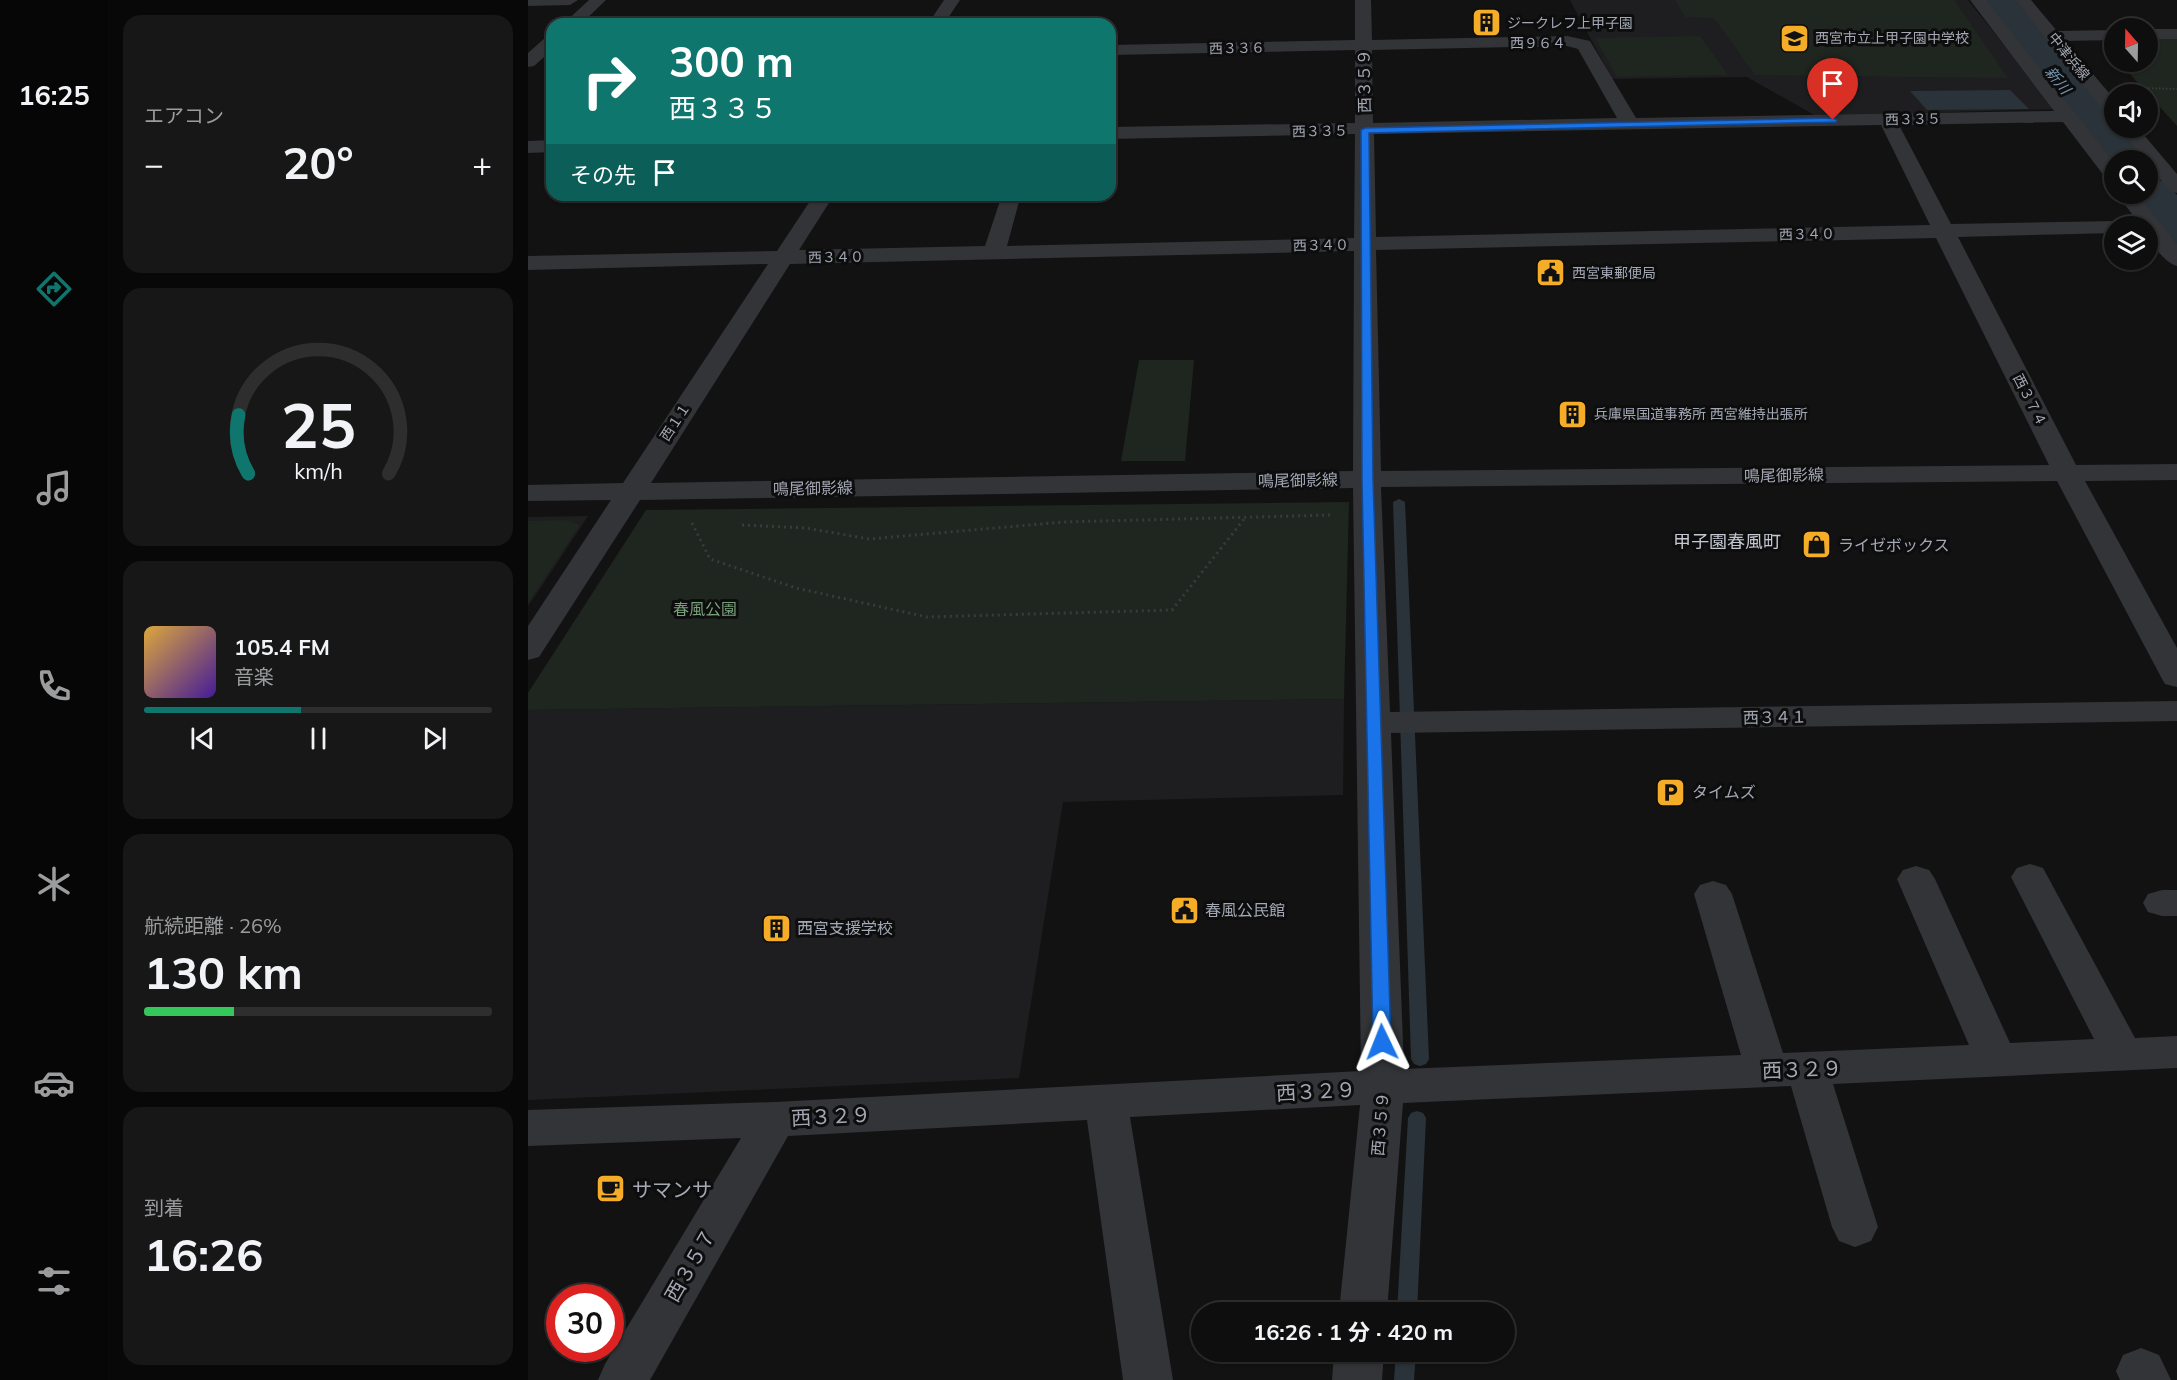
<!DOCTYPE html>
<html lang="ja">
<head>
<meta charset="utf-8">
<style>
	:root { --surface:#0e0e0e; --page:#171717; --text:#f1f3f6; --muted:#9b9c9e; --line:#2e2e2e; --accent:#0f766e }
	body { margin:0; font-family:Mulish,"Noto Sans JP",sans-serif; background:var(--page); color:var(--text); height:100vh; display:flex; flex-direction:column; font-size:22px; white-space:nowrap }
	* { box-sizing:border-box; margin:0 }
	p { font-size:20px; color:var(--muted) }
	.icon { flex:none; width:33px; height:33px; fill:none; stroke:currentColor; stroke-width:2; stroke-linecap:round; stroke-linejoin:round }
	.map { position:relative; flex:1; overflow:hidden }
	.details { display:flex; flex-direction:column; gap:15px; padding:15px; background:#080808; width:420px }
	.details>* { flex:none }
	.hud { position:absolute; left:18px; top:18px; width:570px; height:183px; border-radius:18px; box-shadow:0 2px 4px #0004,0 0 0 2px var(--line); background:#0f766e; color:#fff; overflow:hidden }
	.needle { width:39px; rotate:340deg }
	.tools { position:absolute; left:1576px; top:18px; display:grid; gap:12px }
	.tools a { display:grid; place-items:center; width:54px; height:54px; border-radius:50%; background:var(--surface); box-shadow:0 2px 4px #0004,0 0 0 2px var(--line); font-size:30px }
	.speed { position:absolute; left:18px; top:1284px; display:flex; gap:12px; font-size:30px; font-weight:700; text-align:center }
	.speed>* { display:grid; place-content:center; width:78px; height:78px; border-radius:50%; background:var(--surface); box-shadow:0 2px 4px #0004,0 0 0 2px var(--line); line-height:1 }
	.speed .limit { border:9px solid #d22; background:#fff; color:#111 }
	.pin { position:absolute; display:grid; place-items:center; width:51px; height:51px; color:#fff; margin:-62px -26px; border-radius:50% 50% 50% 0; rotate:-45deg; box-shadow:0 0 6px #0007 }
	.pin .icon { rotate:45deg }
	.me { position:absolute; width:66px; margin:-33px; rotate:358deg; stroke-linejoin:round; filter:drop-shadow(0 0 4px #0008) }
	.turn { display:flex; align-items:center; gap:21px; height:126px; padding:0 24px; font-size:27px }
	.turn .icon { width:78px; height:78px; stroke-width:2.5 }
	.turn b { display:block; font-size:42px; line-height:51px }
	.then { display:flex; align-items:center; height:57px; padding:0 24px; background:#0003; gap:12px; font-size:22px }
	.big { font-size:45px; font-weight:700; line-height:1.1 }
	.details .widget { flex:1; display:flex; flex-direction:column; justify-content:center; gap:9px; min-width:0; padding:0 21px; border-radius:18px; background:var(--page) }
	.details .dial { align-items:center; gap:0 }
	.dial svg { height:156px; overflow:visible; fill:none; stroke:var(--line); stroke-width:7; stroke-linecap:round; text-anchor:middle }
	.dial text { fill:var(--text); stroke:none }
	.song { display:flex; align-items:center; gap:18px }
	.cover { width:72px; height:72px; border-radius:9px; background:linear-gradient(135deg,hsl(40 70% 55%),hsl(260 70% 35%)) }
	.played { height:6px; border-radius:3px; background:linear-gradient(90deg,var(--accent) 45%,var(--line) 45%) }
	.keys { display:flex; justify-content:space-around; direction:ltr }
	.heat { display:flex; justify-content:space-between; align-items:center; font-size:33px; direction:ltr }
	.charge { height:9px; border-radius:4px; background:linear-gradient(90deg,#34c759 26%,var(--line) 0) }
	.trip { position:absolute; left:663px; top:1302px; width:324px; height:60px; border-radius:30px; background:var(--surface); box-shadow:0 2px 4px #0004,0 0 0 2px var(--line); font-weight:700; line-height:60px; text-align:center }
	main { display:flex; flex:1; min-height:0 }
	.tab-bar { display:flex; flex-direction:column; width:108px; justify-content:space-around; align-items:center; background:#060606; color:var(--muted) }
	.tab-bar .icon { width:42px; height:42px }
	.tab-bar .active { color:var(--accent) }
	.tab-bar b { font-size:27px; color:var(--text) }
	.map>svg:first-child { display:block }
	.built { fill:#1e1e20 }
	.green { fill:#1e261f }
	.water { fill:#2a3339 }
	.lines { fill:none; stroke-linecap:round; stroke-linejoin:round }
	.stream { fill:#2a3339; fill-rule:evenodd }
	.river { fill:#2a3339; fill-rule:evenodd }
	.path-far1 { stroke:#393b3f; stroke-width:2; stroke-dasharray:1.5 2; stroke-linecap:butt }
	.path { stroke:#393b3f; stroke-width:3; stroke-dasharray:2 4; stroke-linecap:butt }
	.minor { fill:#333438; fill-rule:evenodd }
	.route { fill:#1a73e8; stroke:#114b97; stroke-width:1.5 }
	.labels { text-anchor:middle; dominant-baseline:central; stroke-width:6; stroke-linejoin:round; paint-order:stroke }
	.far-poi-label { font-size:14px; fill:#a3a8b4; stroke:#0d0d0e; text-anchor:start }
	.far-street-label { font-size:14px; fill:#a3a8b4; stroke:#0d0d0e }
	.far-water-label { font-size:15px; font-style:italic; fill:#7897b1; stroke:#0d0d0e }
	.street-label { font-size:16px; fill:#a3a8b4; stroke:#0d0d0e }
	.poi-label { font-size:16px; fill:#a3a8b4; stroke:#0d0d0e; text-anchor:start }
	.park-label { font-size:16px; fill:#79a07b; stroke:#0d0d0e }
	.neighbourhood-label { font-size:18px; fill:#c4c7d0; stroke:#0d0d0e }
	.near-street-label { font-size:20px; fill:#a3a8b4; stroke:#0d0d0e }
	.near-poi-label { font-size:20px; fill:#a3a8b4; stroke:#0d0d0e; text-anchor:start }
</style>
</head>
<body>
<main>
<nav class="tab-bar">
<b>16:25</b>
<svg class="icon active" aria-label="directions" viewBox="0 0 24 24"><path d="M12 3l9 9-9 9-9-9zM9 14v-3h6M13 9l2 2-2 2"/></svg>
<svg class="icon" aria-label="music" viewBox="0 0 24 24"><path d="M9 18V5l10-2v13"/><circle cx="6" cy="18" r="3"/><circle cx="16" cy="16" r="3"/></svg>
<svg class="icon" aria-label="phone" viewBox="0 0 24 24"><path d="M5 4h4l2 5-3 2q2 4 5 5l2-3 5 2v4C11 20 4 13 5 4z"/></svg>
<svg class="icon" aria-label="climate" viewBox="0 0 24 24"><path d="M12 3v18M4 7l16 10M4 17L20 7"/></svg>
<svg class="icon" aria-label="car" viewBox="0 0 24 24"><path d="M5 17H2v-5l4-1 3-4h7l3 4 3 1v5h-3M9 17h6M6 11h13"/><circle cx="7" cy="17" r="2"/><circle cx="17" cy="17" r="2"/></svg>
<svg class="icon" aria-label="filters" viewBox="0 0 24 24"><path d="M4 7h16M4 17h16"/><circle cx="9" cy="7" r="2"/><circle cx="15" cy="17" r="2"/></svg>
</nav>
<section class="details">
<div class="widget"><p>エアコン</p>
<div class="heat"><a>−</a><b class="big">20°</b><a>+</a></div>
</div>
<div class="widget dial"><svg viewBox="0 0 100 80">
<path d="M14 69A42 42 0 1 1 86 69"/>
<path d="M14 69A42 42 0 0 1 9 39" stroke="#0f766e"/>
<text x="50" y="56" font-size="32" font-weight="700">25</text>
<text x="50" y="72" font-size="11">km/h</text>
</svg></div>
<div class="widget">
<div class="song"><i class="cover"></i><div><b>105.4 FM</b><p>音楽</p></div></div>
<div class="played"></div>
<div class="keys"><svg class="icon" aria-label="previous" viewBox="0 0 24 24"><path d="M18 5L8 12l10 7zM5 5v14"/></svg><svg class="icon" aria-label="pause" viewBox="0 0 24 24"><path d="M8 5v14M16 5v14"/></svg><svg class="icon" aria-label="next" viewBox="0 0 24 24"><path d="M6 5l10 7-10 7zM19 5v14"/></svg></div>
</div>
<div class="widget"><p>航続距離 · 26%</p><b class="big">130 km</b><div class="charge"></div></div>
<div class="widget"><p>到着</p><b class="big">16:26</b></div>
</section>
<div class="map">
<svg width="1649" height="1380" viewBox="0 0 1649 1380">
	<rect width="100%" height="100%" fill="#121213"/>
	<path class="built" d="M1042 0H1440L1527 109 1288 116 1219 77 1084 79Z
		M60 516 13 587 0 606V517Z
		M816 699 815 795 535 802 491 1078 0 1100V710Z"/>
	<path class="green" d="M1147 0H1426L1480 78 1227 75 1186 18 1157 17Z
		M1172 36 1200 75 1089 77 1067 38Z
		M1620 37H1649V126L1591 62H1620Z
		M611 360H666L657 461H593Z
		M821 502 816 699 0 710V693L118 510Z
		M38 520 52 525 0 603V521Z"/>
	<path class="water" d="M1482 90 1501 109 1399 110 1382 91Z"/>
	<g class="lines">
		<path class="stream" d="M871 499 877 502 901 1059 898 1064 892 1066 886 1064 883 1059 865 502Z
			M889 1111 895 1113 898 1118 889 1312H869L880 1118 883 1113Z
			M868 1352H888L886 1380H866Z"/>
		<path class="river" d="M1446 0H1487L1587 120V128H1593L1618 160H1587V173L1577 170Z
			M1620 178 1638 182 1649 195V245L1630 240 1595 194H1620Z"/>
		<path class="path-far1" d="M1610 88 1649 89"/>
		<path class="path" d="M164 523 182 559 268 588 399 617 644 610 717 518
			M214 525 278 528 341 539 536 522 802 515"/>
		<path class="minor" d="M0 0H50L42 5 0 6Z
			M61 0H78L53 24H35Z
			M416 0H432L416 24H400Z
			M827 0H843L844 40 1039 36 1062 41 1108 118 1526 111 1442 0H1458L1587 164V183L1580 181 1535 122 1371 125 1423 224 1587 221 1595 222 1597 226H1587V233L1430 237 1548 465 1649 464V480L1557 481 1649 648V687L1637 684 1633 677 1529 481 853 487 862 712 1649 701V721L863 733 876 1069 1213 1055 1166 894 1172 885 1185 881 1198 885 1204 894 1255 1053 1441 1045 1369 879 1375 870 1388 866 1401 870 1407 879 1482 1043 1566 1039 1483 877 1489 868 1502 864 1515 868 1607 1038 1649 1036V1068L1305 1084 1350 1227 1343 1241 1327 1247 1311 1241 1304 1227 1263 1086 875 1103 859 1312H811L832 1105 602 1117 645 1380H595L559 1120 260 1136 122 1380H70L77 1364 213 1138 0 1146V1110L247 1102 833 1071 825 488 112 500 11 657 0 660V626L83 500 0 501V485L95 483 240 264 0 270V256L249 251 286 195H306L271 250 457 246 474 195H490L492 198 479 246 826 238 827 134 582 139V127L827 123V50L582 55V45L827 40ZM1039 46 1050 49 1089 118 845 123 844 50ZM1353 125 1402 225 848 237 846 134ZM1408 238 1521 465 853 471 848 250ZM826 251 825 471 123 483 262 264Z
			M1487 0H1503L1529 31 1587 30V40L1537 41 1587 100V118L1580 116Z
			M1620 29H1649V39H1620Z
			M24 36V50L6 66 0 67V53L18 37Z
			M1591 128H1610L1649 174V193L1642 191 1620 165V160H1617Z
			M24 140V152L0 153V141Z
			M1589 194H1609L1649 244V266C1635 262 1620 241 1620 226H1613Z
			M1634 890H1649V916H1634L1620 912 1615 903 1620 894Z
			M1613 1348 1631 1355 1643 1380H1592L1588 1371 1595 1355Z
			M806 1352H856L854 1380H804Z"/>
	</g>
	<path class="route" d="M1305 118 1309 120 1308 122 841 133 845 479 863 1042 860 1046 854 1048 848 1046 845 1042 834 479 833 130 837 128Z"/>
	<defs>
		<symbol id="building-square" viewBox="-11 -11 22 22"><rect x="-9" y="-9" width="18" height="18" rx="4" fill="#f5ad28" stroke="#0d0d0e"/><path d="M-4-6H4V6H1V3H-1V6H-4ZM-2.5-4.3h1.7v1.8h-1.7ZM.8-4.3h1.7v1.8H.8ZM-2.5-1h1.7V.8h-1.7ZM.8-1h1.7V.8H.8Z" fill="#111"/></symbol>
		<symbol id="school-square" viewBox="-11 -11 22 22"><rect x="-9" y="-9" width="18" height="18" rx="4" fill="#f5ad28" stroke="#0d0d0e"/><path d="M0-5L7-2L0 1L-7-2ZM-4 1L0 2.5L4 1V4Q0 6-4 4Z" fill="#111"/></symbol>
		<symbol id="civic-square" viewBox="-11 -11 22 22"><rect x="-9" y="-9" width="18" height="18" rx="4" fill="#f5ad28" stroke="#0d0d0e"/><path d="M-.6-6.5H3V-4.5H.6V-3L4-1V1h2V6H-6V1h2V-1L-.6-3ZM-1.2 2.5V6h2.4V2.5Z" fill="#111"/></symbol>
		<symbol id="shop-square" viewBox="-11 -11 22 22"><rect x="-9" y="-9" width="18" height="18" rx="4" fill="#f5ad28" stroke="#0d0d0e"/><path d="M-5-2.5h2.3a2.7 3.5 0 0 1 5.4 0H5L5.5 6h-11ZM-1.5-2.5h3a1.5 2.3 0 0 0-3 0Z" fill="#111"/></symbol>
		<symbol id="parking-square" viewBox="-11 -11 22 22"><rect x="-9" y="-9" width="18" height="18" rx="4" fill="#f5ad28" stroke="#0d0d0e"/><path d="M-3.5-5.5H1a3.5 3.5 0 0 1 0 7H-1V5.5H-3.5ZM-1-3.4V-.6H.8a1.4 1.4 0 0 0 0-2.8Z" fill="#111"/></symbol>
		<symbol id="cafe-square" viewBox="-11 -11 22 22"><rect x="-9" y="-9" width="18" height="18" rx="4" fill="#f5ad28" stroke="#0d0d0e"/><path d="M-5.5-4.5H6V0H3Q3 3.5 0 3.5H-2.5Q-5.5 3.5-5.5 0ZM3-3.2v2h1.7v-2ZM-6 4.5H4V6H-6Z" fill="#111"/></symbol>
	</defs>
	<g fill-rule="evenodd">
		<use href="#building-square" x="942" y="6" width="33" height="33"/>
		<use href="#school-square" x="1250" y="22" width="33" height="33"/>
		<use href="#civic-square" x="1006" y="256" width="33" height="33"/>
		<use href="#building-square" x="1028" y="398" width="33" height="33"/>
		<use href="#shop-square" x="1272" y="528" width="33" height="33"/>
		<use href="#parking-square" x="1126" y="776" width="33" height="33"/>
		<use href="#civic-square" x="640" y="894" width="33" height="33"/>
		<use href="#building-square" x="232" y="912" width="33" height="33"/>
		<use href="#cafe-square" x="66" y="1172" width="33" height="33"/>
	</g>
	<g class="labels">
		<g class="far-poi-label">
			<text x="979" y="23">ジークレフ上甲子園</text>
			<text x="1287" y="38">西宮市立上甲子園中学校</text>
			<text x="1044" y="273">西宮東郵便局</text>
			<text x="1066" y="414">兵庫県国道事務所 西宮維持出張所</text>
		</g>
		<g class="far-street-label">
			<text x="1010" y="43">西９６４</text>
			<text transform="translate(709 48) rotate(-1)">西３３６</text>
			<text transform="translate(1541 56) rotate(51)">中津浜線</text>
			<text transform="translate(1385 119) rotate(-1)">西３３５</text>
			<text transform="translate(792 131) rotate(-1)">西３３５</text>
			<text transform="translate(1279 234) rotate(-1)">西３４０</text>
			<text transform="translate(793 245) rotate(-1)">西３４０</text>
			<text transform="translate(308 257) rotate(-1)">西３４０</text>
			<text transform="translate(1502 400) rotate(63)">西３７４</text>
			<text transform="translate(147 422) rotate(-57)">西１１</text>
		</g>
		<g class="far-water-label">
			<text transform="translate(1530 80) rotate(51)">新川</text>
		</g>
		<g class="street-label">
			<text transform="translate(836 81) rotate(-91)">西３５９</text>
			<text transform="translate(1256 475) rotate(-1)">鳴尾御影線</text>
			<text transform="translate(770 480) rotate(-1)">鳴尾御影線</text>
			<text transform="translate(285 488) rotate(-1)">鳴尾御影線</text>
			<text transform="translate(1247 717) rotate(-1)">西３４１</text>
			<text transform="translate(852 1124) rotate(-85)">西３５９</text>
		</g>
		<g class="poi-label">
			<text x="1310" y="545">ライゼボックス</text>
			<text x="1164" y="792">タイムズ</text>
			<text x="677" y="910">春風公民館</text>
			<text x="269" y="928">西宮支援学校</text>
		</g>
		<g class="park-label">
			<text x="177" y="609">春風公園</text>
		</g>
		<g class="neighbourhood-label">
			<text x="1199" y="541">甲子園春風町</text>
		</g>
		<g class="near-street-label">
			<text transform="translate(1274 1069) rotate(-2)">西３２９</text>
			<text transform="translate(788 1091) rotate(-3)">西３２９</text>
			<text transform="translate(303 1116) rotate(-3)">西３２９</text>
			<text transform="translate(162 1265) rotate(-60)">西３５７</text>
		</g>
		<g class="near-poi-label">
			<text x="104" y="1189">サマンサ</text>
		</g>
	</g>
</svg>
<div class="tools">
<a><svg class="needle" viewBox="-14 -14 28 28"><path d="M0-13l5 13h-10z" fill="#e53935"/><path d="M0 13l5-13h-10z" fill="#9b9c9e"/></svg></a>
<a><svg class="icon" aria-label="sound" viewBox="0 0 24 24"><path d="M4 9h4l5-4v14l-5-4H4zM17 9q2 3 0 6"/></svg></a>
<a><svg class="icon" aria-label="search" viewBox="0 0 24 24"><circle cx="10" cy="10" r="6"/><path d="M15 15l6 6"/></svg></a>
<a><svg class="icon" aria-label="layers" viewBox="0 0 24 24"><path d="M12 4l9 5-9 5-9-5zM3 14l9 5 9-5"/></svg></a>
</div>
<div class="speed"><div class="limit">30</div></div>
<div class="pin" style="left:1305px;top:120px;background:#d93025"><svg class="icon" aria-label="arrive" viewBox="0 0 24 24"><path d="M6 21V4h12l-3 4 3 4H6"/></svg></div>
<svg class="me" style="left:854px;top:1042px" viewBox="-20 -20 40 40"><path d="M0-17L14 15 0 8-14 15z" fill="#1a73e8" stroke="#fff" stroke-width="4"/></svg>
<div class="trip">16:26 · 1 分 · 420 m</div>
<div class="hud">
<div class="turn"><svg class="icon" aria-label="right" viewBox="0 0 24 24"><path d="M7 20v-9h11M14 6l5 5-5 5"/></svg><div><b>300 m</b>西３３５</div></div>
<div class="then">その先<svg class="icon" aria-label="arrive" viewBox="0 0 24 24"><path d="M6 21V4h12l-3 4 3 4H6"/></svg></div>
</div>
</div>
</main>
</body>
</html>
